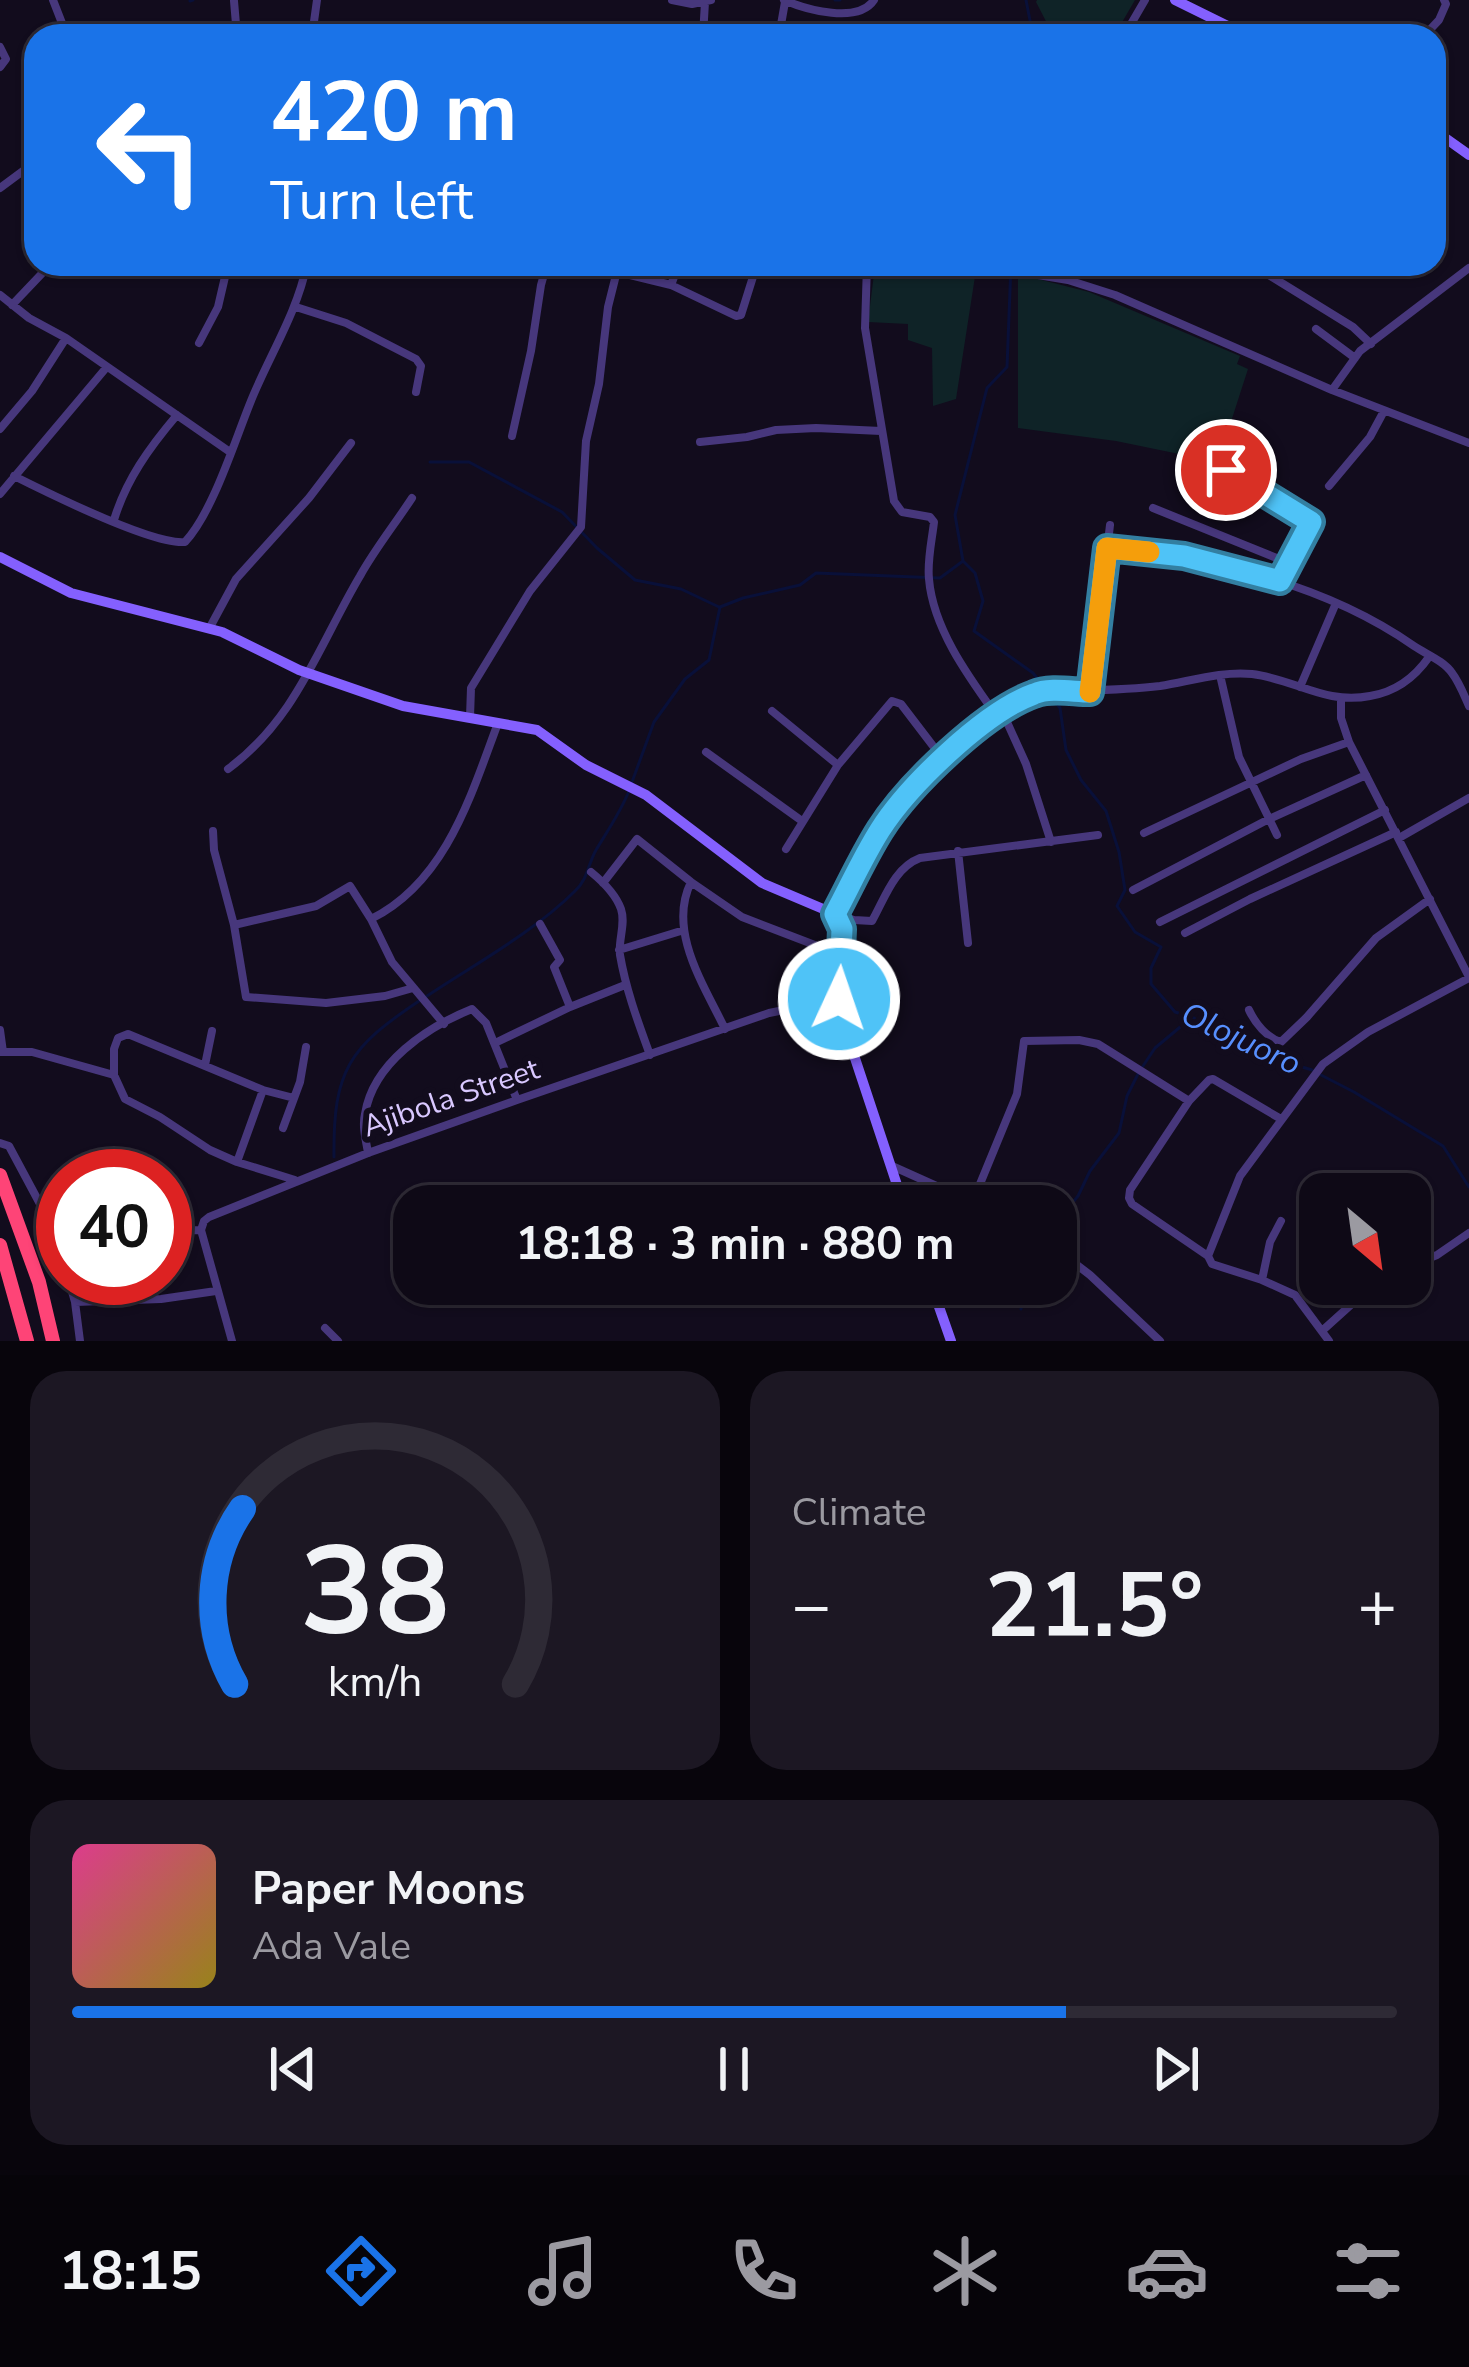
<!DOCTYPE html>
<html lang="en">
<head>
<meta charset="utf-8">
<style>
	:root { --surface:#0e0916; --page:#1c1723; --text:#f1f3f6; --muted:#9b9aa1; --line:#2e2a35; --accent:#1a73e8 }
	body { margin:0; font-family:"Nunito Sans",sans-serif; background:var(--page); color:var(--text); height:100vh; display:flex; flex-direction:column; font-size:45px; white-space:nowrap }
	* { box-sizing:border-box; margin:0 }
	p { font-size:39px; color:var(--muted) }
	.icon { flex:none; width:66px; height:66px; fill:none; stroke:currentColor; stroke-width:2; stroke-linecap:round; stroke-linejoin:round }
	.map { position:relative; height:1341px; overflow:hidden }
	.details { display:flex; flex-direction:column; gap:30px; padding:30px; background:#08050c; flex:1 }
	.details>* { flex:none }
	.top-card { position:absolute; left:24px; top:24px; width:1422px; height:252px; border-radius:36px; box-shadow:0 3px 9px #0004,0 0 0 3px var(--line); background:#1a73e8; color:#fff; overflow:hidden }
	.needle { width:78px; rotate:151deg }
	.controls { position:absolute; left:1299px; top:1173px; display:grid; gap:24px }
	.controls a { display:grid; place-items:center; width:132px; height:132px; border-radius:24px; background:var(--surface); box-shadow:0 3px 9px #0004,0 0 0 3px var(--line); font-size:60px }
	.speed { position:absolute; left:36px; top:1149px; display:flex; gap:24px; font-size:60px; font-weight:700; text-align:center }
	.speed>* { display:grid; place-content:center; width:156px; height:156px; border-radius:50%; background:var(--surface); box-shadow:0 3px 9px #0004,0 0 0 3px var(--line); line-height:1 }
	.speed .limit { border:18px solid #d22; background:#fff; color:#111 }
	.pin { position:absolute; display:grid; place-items:center; width:102px; height:102px; color:#fff; margin:-51px; border:6px solid #fff; border-radius:50%; box-shadow:0 3px 12px #0007 }
	.me { position:absolute; width:132px; margin:-66px; rotate:3deg; stroke-linejoin:round; filter:drop-shadow(0 0 9px #0008) }
	.turn { display:flex; align-items:center; gap:42px; height:252px; padding:0 48px; font-size:54px }
	.turn .icon { width:156px; height:156px; stroke-width:2.5 }
	.turn b { display:block; font-size:84px; line-height:102px }
	.big { font-size:90px; font-weight:700; line-height:1.1 }
	.details .card { flex:1; display:flex; flex-direction:column; justify-content:center; gap:18px; min-width:0; padding:0 42px; border-radius:36px; background:var(--page) }
	.details .dial { align-items:center; gap:0 }
	.dial svg { height:312px; overflow:visible; fill:none; stroke:var(--line); stroke-width:7; stroke-linecap:round; text-anchor:middle }
	.dial text { fill:var(--text); stroke:none }
	.song { display:flex; align-items:center; gap:36px }
	.cover { width:144px; height:144px; border-radius:18px; background:linear-gradient(135deg,hsl(330 70% 55%),hsl(50 70% 35%)) }
	.played { height:12px; border-radius:6px; background:linear-gradient(90deg,var(--accent) 75%,var(--line) 75%) }
	.keys { display:flex; justify-content:space-around; direction:ltr }
	.heat { display:flex; justify-content:space-between; align-items:center; font-size:66px; direction:ltr }
	.details .tiles { flex:1; display:grid; gap:30px; grid-template-columns:1fr 1fr }
	.card:last-child { grid-column:span 2 }
	.trip { position:absolute; left:393px; top:1185px; width:684px; height:120px; border-radius:36px; background:var(--surface); box-shadow:0 3px 9px #0004,0 0 0 3px var(--line); font-weight:700; line-height:120px; text-align:center }
	.tabs { display:flex; height:192px; justify-content:space-around; align-items:center; background:#060409; color:var(--muted) }
	.tabs .icon { width:84px; height:84px }
	.tabs .current { color:var(--accent) }
	.tabs b { font-size:54px; color:var(--text) }
	.map>svg:first-child { display:block }
	.green { fill:#0f2327 }
	.lines { fill:none; stroke-linecap:round; stroke-linejoin:round }
	.stream { stroke:#091039; stroke-width:3 }
	.street { stroke:#47377c; stroke-width:8 }
	.secondary { stroke:#8460fe; stroke-width:10 }
	.highway { stroke:#fe4477; stroke-width:14 }
	.route-casing { stroke:#337fa1; stroke-width:30 }
	.route { stroke:#4fc3f7; stroke-width:21 }
	.slow { stroke:#f59e0b; stroke-width:21 }
	.labels { text-anchor:middle; dominant-baseline:central; stroke-width:12; stroke-linejoin:round; paint-order:stroke }
	.street-label { font-size:30px; fill:#d9c8ff; stroke:#120c1d }
	.water-label { font-size:33px; font-style:italic; fill:#578ffe; stroke:#120c1d }
</style>
</head>
<body>
<div class="map">
<svg width="1469" height="1341" viewBox="0 0 1469 1341">
	<rect width="100%" height="100%" fill="#120c1d"/>
	<path class="green" d="M1037 0H1135L1114 36H1060L1051 31 1036 2Z
		M875 266 976 270 956 399 933 406 932 348 908 340V324L868 322Z
		M1018 274 1089 292 1240 356 1237 364 1248 369 1218 462 1116 441 1018 428Z"/>
	<g class="lines">
		<path class="stream" d="M835 0H840
			M1026 0 1033 36
			M190 1 193 0
			M1011 264 1007 367 987 388 955 515 963 561 975 573 983 601 974 631 1033 673 1045 688
			M430 462H469L562 512 597 548 635 580 681 589 719 607
			M1051 696 1060 708 1066 750 1081 780 1106 811 1119 852 1125 890 1117 906 1135 932 1161 947 1151 968V984L1175 1012 1192 1017 1260 1054 1312 1070
			M632 782 654 722 685 679 709 660 720 607 743 598 800 585 816 573 940 578 963 561
			M427 996C475 964 534 932 575 891 588 879 588 864 596 850 608 830 620 813 629 791
			M1143 1066 1155 1048 1191 1018
			M1321 1075 1354 1092 1443 1146 1469 1187
			M334 1157C333 1070 349 1048 419 1001
			M1056 1223 1078 1196 1090 1171 1119 1133 1127 1096 1138 1074
			M1021 1309 1027 1284"/>
		<path class="street" d="M53 0 67 36
			M672 0 692 4 711 0
			M784 0C807 10 858 24 874 0
			M234 1 237 36
			M158 27 159 36
			M312 36 317 0
			M703 36 705 2
			M779 36 785 2
			M1124 36 1145 0
			M1424 36 1439 20 1446 4 1444 0
			M0 47 6 59 0 67
			M0 188 27 168 36 164
			M585 264 671 285 736 316 741 315 757 264
			M867 264 865 328 894 501 902 512 930 517 934 522C932 540 927 561 929 579 933 628 968 676 996 715
			M970 264 1068 280 1115 295 1332 390 1469 443
			M1251 264 1353 327 1371 344
			M671 285 679 264
			M0 295 29 318 66 338 230 452
			M12 305 51 264
			M296 307 346 323 416 359 421 366 416 392
			M1316 329 1355 358
			M199 343 218 307 228 264
			M1332 390 1360 351 1469 268
			M0 429 32 391 66 338
			M512 436 531 351 541 285 547 264
			M700 442 747 437 776 430 816 428 881 431
			M1226 470 1311 522 1289 563
			M14 476C48 493 152 545 185 542 214 511 236 436 253 396 272 351 297 312 307 264
			M1329 486 1370 437 1384 411
			M0 494 106 368
			M1153 508 1289 563 1280 581
			M114 520C126 480 149 448 177 415
			M1107 548C1214 558 1325 584 1414 646 1426 654 1444 661 1452 673 1459 682 1464 695 1469 706
			M209 629 236 579 309 498 351 443
			M1220 675 1239 757 1277 835
			M1300 687 1336 603
			M1090 692 1110 525
			M1341 700V718L1349 742 1469 977
			M772 711 838 765
			M1002 711 1026 764 1051 842
			M470 717 471 688 530 591 581 527 586 441 599 384 608 307 617 271
			M706 752 802 821
			M228 769C296 719 318 647 360 576 375 549 395 524 412 498
			M213 831 214 850 234 925 246 997 326 1003 385 996 413 988
			M1144 833 1301 759 1349 742
			M1098 835 920 858C894 868 885 898 872 921L854 920 835 914C850 886 863 858 879 831 909 783 986 711 1040 692 1081 690 1120 691 1160 686 1191 681 1221 671 1252 674 1295 679 1325 705 1370 696 1395 692 1415 677 1429 657
			M1399 838 1469 798
			M786 849 838 765 892 701 901 704 943 759
			M958 851 968 943
			M591 872C602 881 616 895 621 909 626 924 618 940 620 955 626 990 638 1022 650 1055
			M691 882C667 931 704 985 725 1029
			M603 883 637 839 691 882 742 917 841 955
			M1133 890 1269 819 1366 775
			M371 919C446 882 471 795 498 723
			M1160 922 1385 810
			M540 924 560 960 554 967 570 1007
			M234 925 316 906 350 886 371 919 392 962 444 1024
			M1185 933 1250 899 1396 832
			M619 950 684 930
			M1249 1010C1255 1023 1267 1038 1281 1042L1307 1017 1376 938 1430 899
			M0 1030 3 1052
			M495 1043 570 1007 625 985
			M0 1052H32L114 1075 125 1099 160 1117 210 1150 237 1162 295 1180
			M205 1065 212 1031
			M114 1075V1049L118 1038 128 1034 263 1090 294 1098
			M1281 1119 1213 1079 1209 1080 1189 1101 1130 1190 1129 1198 1132 1204 1208 1256 1212 1264 1262 1280 1295 1295 1329 1341
			M283 1128 300 1082 306 1047
			M0 1143 9 1146 47 1217 63 1262
			M368 1153C366 1140 362 1127 365 1114 373 1063 427 1027 472 1009L486 1023 517 1100
			M237 1162 263 1090
			M892 1166 981 1206
			M973 1201 1017 1094 1024 1041 1079 1040 1098 1044 1189 1101
			M201 1230 204 1221 209 1217 368 1153 517 1100 769 1013 839 999
			M201 1230 232 1341
			M165 1231 201 1230
			M1056 1249 1090 1275 1160 1341
			M1208 1256 1240 1176 1323 1064 1368 1032 1469 978
			M1410 1266 1437 1255 1469 1233
			M68 1278 75 1302 80 1341
			M1262 1280 1270 1242 1281 1221
			M75 1302 161 1299 216 1291
			M325 1328 338 1341
			M1323 1330 1374 1284"/>
		<path class="secondary" d="M1175 0 1248 36
			M1434 130 1469 155
			M0 557 71 593 222 632 299 670 403 706 537 730 586 765 646 795 762 883 835 914 842 929 839 999 844 1025 904 1206
			M931 1284 951 1341"/>
		<path class="highway" d="M0 1175 39 1282 53 1341
			M0 1245 27 1341"/>
	</g>
	<g class="lines">
		<defs>
			<path id="route" d="M839 999 842 929 835 914C850 886 863 857 880 830 908 786 984 712 1034 694 1050 687 1073 692 1090 692L1107 548 1184 556 1280 581 1311 522 1226 470"/>
		</defs>
		<use href="#route" class="route-casing"/>
		<use href="#route" class="route"/>
		<path class="slow" d="M1090 692 1107 548 1149 552"/>
	</g>
	<g class="labels">
		<g class="street-label">
			<text transform="translate(451 1098) rotate(-19)">Ajibola Street</text>
		</g>
		<g class="water-label">
			<text transform="translate(1241 1039) rotate(25)">Olojuoro</text>
		</g>
	</g>
</svg>
<div class="controls">
<a><svg class="needle" viewBox="-14 -14 28 28"><path d="M0-13l5 13h-10z" fill="#e53935"/><path d="M0 13l5-13h-10z" fill="#9b9aa1"/></svg></a>
</div>
<div class="speed"><div class="limit">40</div></div>
<div class="pin" style="left:1226px;top:470px;background:#d93025"><svg class="icon" aria-label="arrive" viewBox="0 0 24 24"><path d="M6 21V4h12l-3 4 3 4H6"/></svg></div>
<svg class="me" style="left:839px;top:999px" viewBox="-20 -20 40 40"><circle r="17" fill="#4fc3f7" stroke="#fff" stroke-width="3"/><path d="M0-11L8 9 0 5-8 9z" fill="#fff"/></svg>
<div class="trip">18:18 · 3 min · 880 m</div>
<div class="top-card">
<div class="turn"><svg class="icon" aria-label="left" viewBox="0 0 24 24"><path d="M17 20v-9H6M10 6l-5 5 5 5"/></svg><div><b>420 m</b>Turn left</div></div>
</div>
</div>
<section class="details">
<div class="tiles">
<div class="card dial"><svg viewBox="0 0 100 80">
<path d="M14 69A42 42 0 1 1 86 69"/>
<path d="M14 69A42 42 0 0 1 16 24" stroke="#1a73e8"/>
<text x="50" y="56" font-size="32" font-weight="700">38</text>
<text x="50" y="72" font-size="11">km/h</text>
</svg></div>
<div class="card"><p>Climate</p>
<div class="heat"><a>−</a><b class="big">21.5°</b><a>+</a></div>
</div>
<div class="card">
<div class="song"><i class="cover"></i><div><b>Paper Moons</b><p>Ada Vale</p></div></div>
<div class="played"></div>
<div class="keys"><svg class="icon" aria-label="previous" viewBox="0 0 24 24"><path d="M18 5L8 12l10 7zM5 5v14"/></svg><svg class="icon" aria-label="pause" viewBox="0 0 24 24"><path d="M8 5v14M16 5v14"/></svg><svg class="icon" aria-label="next" viewBox="0 0 24 24"><path d="M6 5l10 7-10 7zM19 5v14"/></svg></div>
</div>
</div>
</section>
<nav class="tabs">
<b>18:15</b>
<svg class="icon current" aria-label="directions" viewBox="0 0 24 24"><path d="M12 3l9 9-9 9-9-9zM9 14v-3h6M13 9l2 2-2 2"/></svg>
<svg class="icon" aria-label="music" viewBox="0 0 24 24"><path d="M9 18V5l10-2v13"/><circle cx="6" cy="18" r="3"/><circle cx="16" cy="16" r="3"/></svg>
<svg class="icon" aria-label="phone" viewBox="0 0 24 24"><path d="M5 4h4l2 5-3 2q2 4 5 5l2-3 5 2v4C11 20 4 13 5 4z"/></svg>
<svg class="icon" aria-label="climate" viewBox="0 0 24 24"><path d="M12 3v18M4 7l16 10M4 17L20 7"/></svg>
<svg class="icon" aria-label="car" viewBox="0 0 24 24"><path d="M5 17H2v-5l4-1 3-4h7l3 4 3 1v5h-3M9 17h6M6 11h13"/><circle cx="7" cy="17" r="2"/><circle cx="17" cy="17" r="2"/></svg>
<svg class="icon" aria-label="filters" viewBox="0 0 24 24"><path d="M4 7h16M4 17h16"/><circle cx="9" cy="7" r="2"/><circle cx="15" cy="17" r="2"/></svg>
</nav>
</body>
</html>
